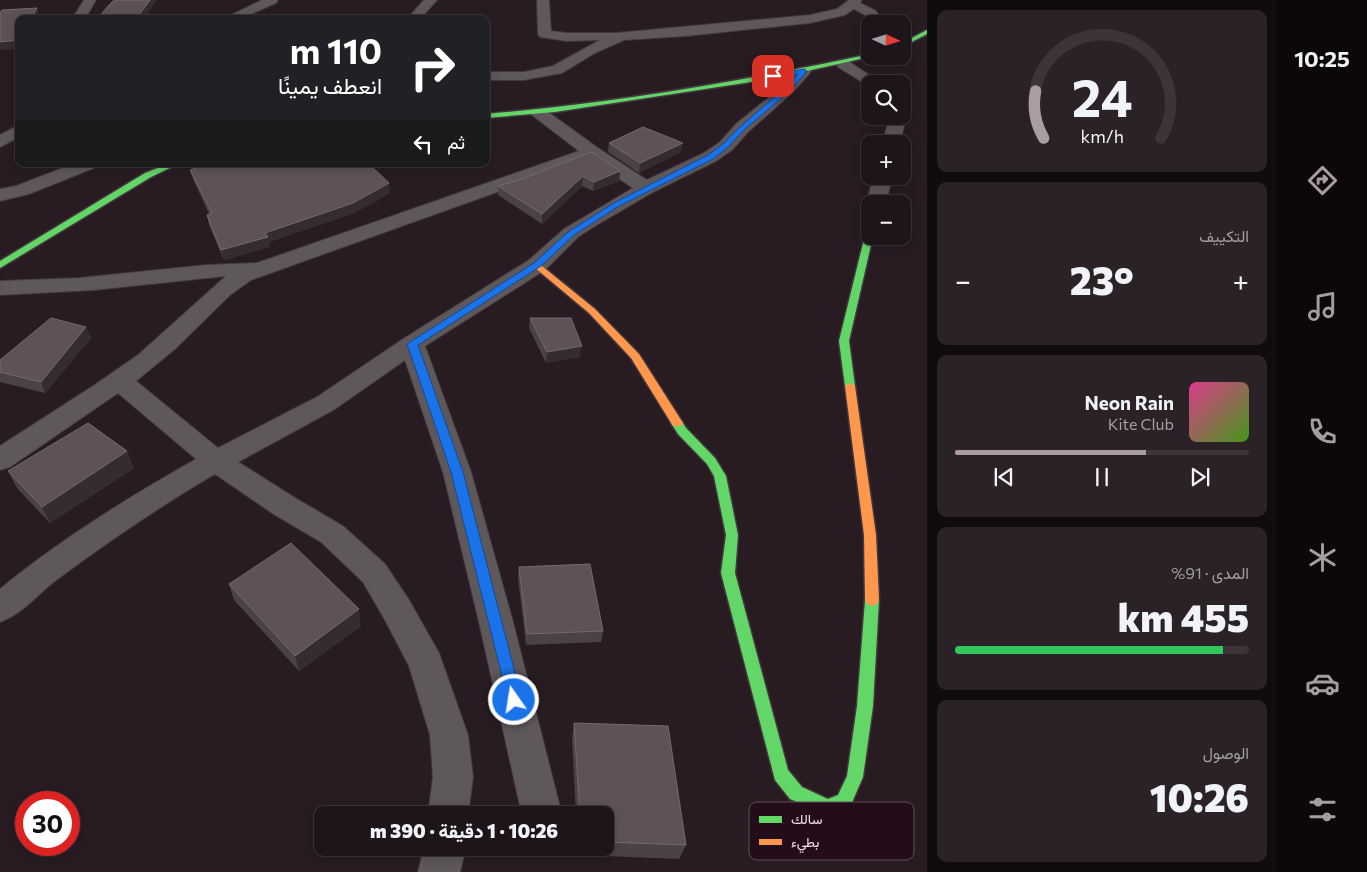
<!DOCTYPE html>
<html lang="ar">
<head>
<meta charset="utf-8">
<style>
	:root { --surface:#1e151a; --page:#2b2227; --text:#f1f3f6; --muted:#a19fa2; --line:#3c3439; --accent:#ab9ca3 }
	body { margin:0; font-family:Commissioner,Vazirmatn,sans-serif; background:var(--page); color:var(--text); direction:rtl; height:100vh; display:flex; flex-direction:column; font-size:19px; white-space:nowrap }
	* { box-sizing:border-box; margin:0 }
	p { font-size:16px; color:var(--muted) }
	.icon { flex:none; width:28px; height:28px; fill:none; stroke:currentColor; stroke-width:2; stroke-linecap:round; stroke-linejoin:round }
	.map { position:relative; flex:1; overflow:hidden; direction:ltr }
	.details { display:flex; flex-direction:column; gap:10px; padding:10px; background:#100c0e; width:350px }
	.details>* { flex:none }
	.banner { position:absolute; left:15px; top:15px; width:475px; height:152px; border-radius:10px; box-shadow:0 2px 12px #0003,0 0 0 1px var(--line); direction:rtl; background:#202124; color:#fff; overflow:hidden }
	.needle { width:32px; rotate:94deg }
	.buttons { position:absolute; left:861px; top:15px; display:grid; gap:10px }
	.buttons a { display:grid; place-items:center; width:50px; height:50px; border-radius:10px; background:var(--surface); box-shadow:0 2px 12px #0003,0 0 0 1px var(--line); font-size:25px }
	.speed { position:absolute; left:15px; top:791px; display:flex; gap:10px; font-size:25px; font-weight:700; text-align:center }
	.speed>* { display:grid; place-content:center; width:65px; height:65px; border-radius:50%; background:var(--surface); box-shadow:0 2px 12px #0003,0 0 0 1px var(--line); line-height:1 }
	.speed .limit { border:8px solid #d22; background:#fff; color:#111 }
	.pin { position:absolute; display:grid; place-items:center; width:42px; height:42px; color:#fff; margin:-21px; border-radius:10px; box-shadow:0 2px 8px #0006 }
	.me { position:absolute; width:55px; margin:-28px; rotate:347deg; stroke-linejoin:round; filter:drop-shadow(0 0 4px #0008) }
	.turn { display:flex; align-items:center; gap:18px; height:105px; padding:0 25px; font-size:22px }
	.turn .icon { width:65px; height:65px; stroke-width:2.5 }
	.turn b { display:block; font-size:35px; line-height:42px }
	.then { display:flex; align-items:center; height:48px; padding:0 25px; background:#0003; gap:10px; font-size:19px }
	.big { font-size:38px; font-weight:800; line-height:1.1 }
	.details .widget { flex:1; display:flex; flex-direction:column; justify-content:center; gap:8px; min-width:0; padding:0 18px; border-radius:10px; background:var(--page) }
	.details .dial { align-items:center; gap:0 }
	.dial svg { height:130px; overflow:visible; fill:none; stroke:var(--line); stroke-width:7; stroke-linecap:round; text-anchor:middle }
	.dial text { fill:var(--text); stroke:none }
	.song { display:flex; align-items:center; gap:15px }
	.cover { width:60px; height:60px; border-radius:8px; background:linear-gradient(135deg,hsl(330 70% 55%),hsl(100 70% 35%)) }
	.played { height:5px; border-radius:2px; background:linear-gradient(90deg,var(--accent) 65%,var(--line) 65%) }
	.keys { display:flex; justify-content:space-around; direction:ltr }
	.heat { display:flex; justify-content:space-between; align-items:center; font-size:28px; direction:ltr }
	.charge { height:8px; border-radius:4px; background:linear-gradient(90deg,#34c759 91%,var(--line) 0) }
	.trip { position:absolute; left:314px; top:806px; width:300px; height:50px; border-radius:10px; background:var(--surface); box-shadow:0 2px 12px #0003,0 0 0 1px var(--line); font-weight:800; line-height:50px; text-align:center; direction:rtl }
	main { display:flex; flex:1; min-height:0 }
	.menu { display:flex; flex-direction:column; width:90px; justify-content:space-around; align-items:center; background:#0c080a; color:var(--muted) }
	.menu .icon { width:35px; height:35px }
	.menu .selected { color:var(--accent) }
	.menu b { font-size:22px; color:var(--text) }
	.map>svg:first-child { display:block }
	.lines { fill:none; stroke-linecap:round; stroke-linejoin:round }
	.street-casing { stroke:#43383e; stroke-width:2 }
	.fast-casing { stroke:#43383e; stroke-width:3 }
	.slow-casing { stroke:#43383e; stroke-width:3 }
	.street { fill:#5e585a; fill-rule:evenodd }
	.fast { fill:#63d668; fill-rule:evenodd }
	.slow { fill:#ff974d; fill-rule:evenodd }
	.wall { fill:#4c4147 }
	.shaded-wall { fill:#362b31 }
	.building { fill:#5e5258; stroke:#75696f }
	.route { fill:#1a73e8; stroke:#114b97 }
	.key { fill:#230d19; stroke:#614d57; stroke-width:1 }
	.key-label { font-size:14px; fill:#f1e1e8 }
</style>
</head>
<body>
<main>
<nav class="menu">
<b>10:25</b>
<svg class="icon selected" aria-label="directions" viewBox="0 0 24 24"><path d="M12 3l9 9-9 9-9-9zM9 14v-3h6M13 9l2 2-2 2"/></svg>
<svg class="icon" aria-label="music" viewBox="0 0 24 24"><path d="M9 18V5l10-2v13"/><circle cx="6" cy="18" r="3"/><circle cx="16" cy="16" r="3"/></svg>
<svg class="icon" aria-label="phone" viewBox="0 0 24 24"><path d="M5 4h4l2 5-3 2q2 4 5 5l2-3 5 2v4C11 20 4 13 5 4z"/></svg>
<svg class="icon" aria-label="climate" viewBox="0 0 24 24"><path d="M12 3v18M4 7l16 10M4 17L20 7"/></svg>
<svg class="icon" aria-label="car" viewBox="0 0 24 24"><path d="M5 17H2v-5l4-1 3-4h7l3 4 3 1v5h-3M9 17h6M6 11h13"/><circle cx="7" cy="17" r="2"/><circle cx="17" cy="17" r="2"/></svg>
<svg class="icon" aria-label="filters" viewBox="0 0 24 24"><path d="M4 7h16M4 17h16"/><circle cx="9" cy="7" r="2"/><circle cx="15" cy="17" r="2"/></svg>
</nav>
<section class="details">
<div class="widget dial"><svg viewBox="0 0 100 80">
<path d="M14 69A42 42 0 1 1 86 69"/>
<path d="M14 69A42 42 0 0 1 9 40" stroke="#ab9ca3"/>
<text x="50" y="56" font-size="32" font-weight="700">24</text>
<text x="50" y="72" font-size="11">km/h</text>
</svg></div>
<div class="widget"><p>التكييف</p>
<div class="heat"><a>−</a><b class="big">23°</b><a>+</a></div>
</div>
<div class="widget">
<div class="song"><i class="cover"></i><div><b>Neon Rain</b><p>Kite Club</p></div></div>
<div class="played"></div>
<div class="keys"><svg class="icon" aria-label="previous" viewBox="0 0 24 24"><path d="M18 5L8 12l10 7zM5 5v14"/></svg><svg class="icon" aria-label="pause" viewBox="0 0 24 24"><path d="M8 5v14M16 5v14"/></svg><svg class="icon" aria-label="next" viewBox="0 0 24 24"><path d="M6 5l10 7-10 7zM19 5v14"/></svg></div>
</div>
<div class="widget"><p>المدى · 91%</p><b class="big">455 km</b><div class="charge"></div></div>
<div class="widget"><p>الوصول</p><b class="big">10:26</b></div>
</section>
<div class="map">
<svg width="927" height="872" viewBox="0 0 927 872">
	<rect width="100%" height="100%" fill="#281c22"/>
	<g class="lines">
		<defs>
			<path id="street" d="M84 0H96L85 19H72Z
				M262 0H278L276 3 240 19H223Z
				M424 0H437L420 19H407Z
				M537 0H549L551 31 567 33H616L810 15 837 9 849 0H862L860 3 876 11 885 24H872L867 16 854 9 845 15 810 23 686 36 624 40 595 53 562 73 524 80H486V72H524L553 66 600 40 567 41 540 37 538 34Z
				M843 60 848 61 883 84H870V87L838 67 836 64 838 61Z
				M804 67 809 68 811 71 809 74 793 92 748 132 732 150 716 161 653 192 595 226 578 237 545 270 425 346 471 472 513 622 562 815H522L479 622 443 472 405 360 335 409 238 462 297 499 343 526 385 564 409 600 439 653 468 735 473 777 468 815H428L433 777 430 735 409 666 385 620 363 582 321 542 275 515 215 474C159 507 107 542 55 581 37 595 22 614 0 622V589C61 539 127 498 196 459L118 393 10 467 0 470V446L96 384 138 355 226 276 94 290 0 295V281L79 278 206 265 257 263 579 151 532 115 530 112 532 109H544L598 148 647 180 704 153 720 142 736 124 783 86 799 68ZM590 159 633 188 564 229 529 260 403 339 317 397 218 448 136 381 175 349 230 295 251 280Z
				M902 112 906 116 900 144H882L890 116H902Z
				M19 125V137L0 147V135Z
				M73 164H97L94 168 29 194 0 201V189L16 186Z
				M874 176H892L886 204H870V208L866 204Z
				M424 848H466L460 872H418Z"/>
			<path id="fast" d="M927 30V34L902 47V43Z
				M870 54V56H874L771 79 555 112 486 118V114C615 103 743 81 870 54Z
				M168 164H178L151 177 0 268V261L145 173Z
				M867 227H870V236H873L849 341 855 386 850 389 845 386 839 341Z
				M677 419 681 420 686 428 715 458 726 476 738 535 735 573 788 770 802 787 828 799 838 795 847 776 857 706 865 600 867 596 872 594 877 596 879 600 873 706 863 777 850 807 828 815 790 799 775 780 721 573 726 535 714 476 707 464 678 434 671 423Z"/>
			<path id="slow" d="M537 262 595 309 639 354 683 423 681 426H673L631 358 589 313 534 267V263Z
				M850 383 855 386 876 535 879 600 877 604 872 606 867 604 865 600 864 535 845 386Z"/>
		</defs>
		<use href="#street" class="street-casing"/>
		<use href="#fast" class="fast-casing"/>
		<use href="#slow" class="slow-casing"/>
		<use href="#street" class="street"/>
		<use href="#fast" class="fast"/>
		<use href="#slow" class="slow"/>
	</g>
	<path class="wall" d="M609 143 681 152 639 173 608 152Z
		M190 170 390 193 354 213 269 242 270 247 224 260 209 225 207 215 209 214 193 179Z
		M620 171 619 181 593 191 582 186 542 224 498 195V186Z
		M530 318 580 357 546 363 529 328Z
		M86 327 91 338 45 393 0 382V360Z
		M134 468 50 523 17 488 8 471Z
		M519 567 603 631 601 642 526 645 518 578Z
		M229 584 361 626 299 671 234 600Z
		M574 723 686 845 679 859 578 855V848H605V815H576L572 738Z"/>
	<path class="shaded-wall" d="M150 0H157L144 19H136Z
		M37 8 40 16 38 19H31Z
		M19 40V49L0 50V42Z
		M683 143 681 152 639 173 640 163Z
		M620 171 619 181 593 191 594 182Z
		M583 176 582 186 542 224V214Z
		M389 183 390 193 354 213 269 242 270 247 224 260 221 250 265 233Z
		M86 327 91 338 45 393 41 382Z
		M582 346 580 357 546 363 547 352Z
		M127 451 134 468 50 523 42 507Z
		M359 609 361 626 299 671 295 656Z"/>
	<path class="building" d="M114 0H150L136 19H97L109 5Z
		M37 8 31 19H19V40L0 42V13L2 10Z
		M643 127 683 143 640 163 609 143Z
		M591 152 620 171 594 182 583 176 542 214 498 186 522 179Z
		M206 164H369L389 183 353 203 265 233 268 237 221 250 207 215 212 213 190 170Z
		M51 318 86 327 41 382 0 372V360Z
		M530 318H571L582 346 547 352Z
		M88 423 127 451 42 507 8 471Z
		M291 543 359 609 295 656 229 584Z
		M590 564 603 631 527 634 519 567Z
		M574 723 668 726 686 845 605 842V815H580Z"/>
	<path class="route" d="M804 69 807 71 791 90 745 129 728 147 713 159 619 206 574 235 541 266 418 345 463 472 522 700 520 704 514 706 509 704 451 472 407 344 534 263 568 232 614 203 708 155 723 144 740 127 786 87 798 74 773 78 771 75Z"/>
	<rect x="749" y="802" width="165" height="58" rx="8" class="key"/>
	<rect x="759" y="816" width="23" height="7" fill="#63d668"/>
	<rect x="759" y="839" width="23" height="6" fill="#ff974d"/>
	<g class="key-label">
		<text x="791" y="824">سالك</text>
		<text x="791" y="847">بطيء</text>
	</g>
</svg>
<div class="buttons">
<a><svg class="needle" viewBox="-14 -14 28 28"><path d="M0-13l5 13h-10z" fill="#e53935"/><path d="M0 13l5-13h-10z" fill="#a19fa2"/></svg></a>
<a><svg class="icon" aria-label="search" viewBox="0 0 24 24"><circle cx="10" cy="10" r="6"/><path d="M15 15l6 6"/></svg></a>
<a>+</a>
<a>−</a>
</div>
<div class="speed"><div class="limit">30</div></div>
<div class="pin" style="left:773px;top:76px;background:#d93025"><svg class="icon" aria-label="arrive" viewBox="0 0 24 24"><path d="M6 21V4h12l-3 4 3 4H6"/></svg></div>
<svg class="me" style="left:514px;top:700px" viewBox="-20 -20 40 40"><circle r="17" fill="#1a73e8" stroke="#fff" stroke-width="3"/><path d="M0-11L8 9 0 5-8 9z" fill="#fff"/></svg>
<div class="trip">10:26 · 1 دقيقة · 390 m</div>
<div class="banner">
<div class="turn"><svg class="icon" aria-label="right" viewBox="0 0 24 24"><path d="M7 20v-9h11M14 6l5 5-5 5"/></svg><div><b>110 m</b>انعطف يمينًا</div></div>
<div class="then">ثم<svg class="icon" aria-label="left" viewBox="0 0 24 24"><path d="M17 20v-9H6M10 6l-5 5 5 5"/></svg></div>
</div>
</div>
</main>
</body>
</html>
